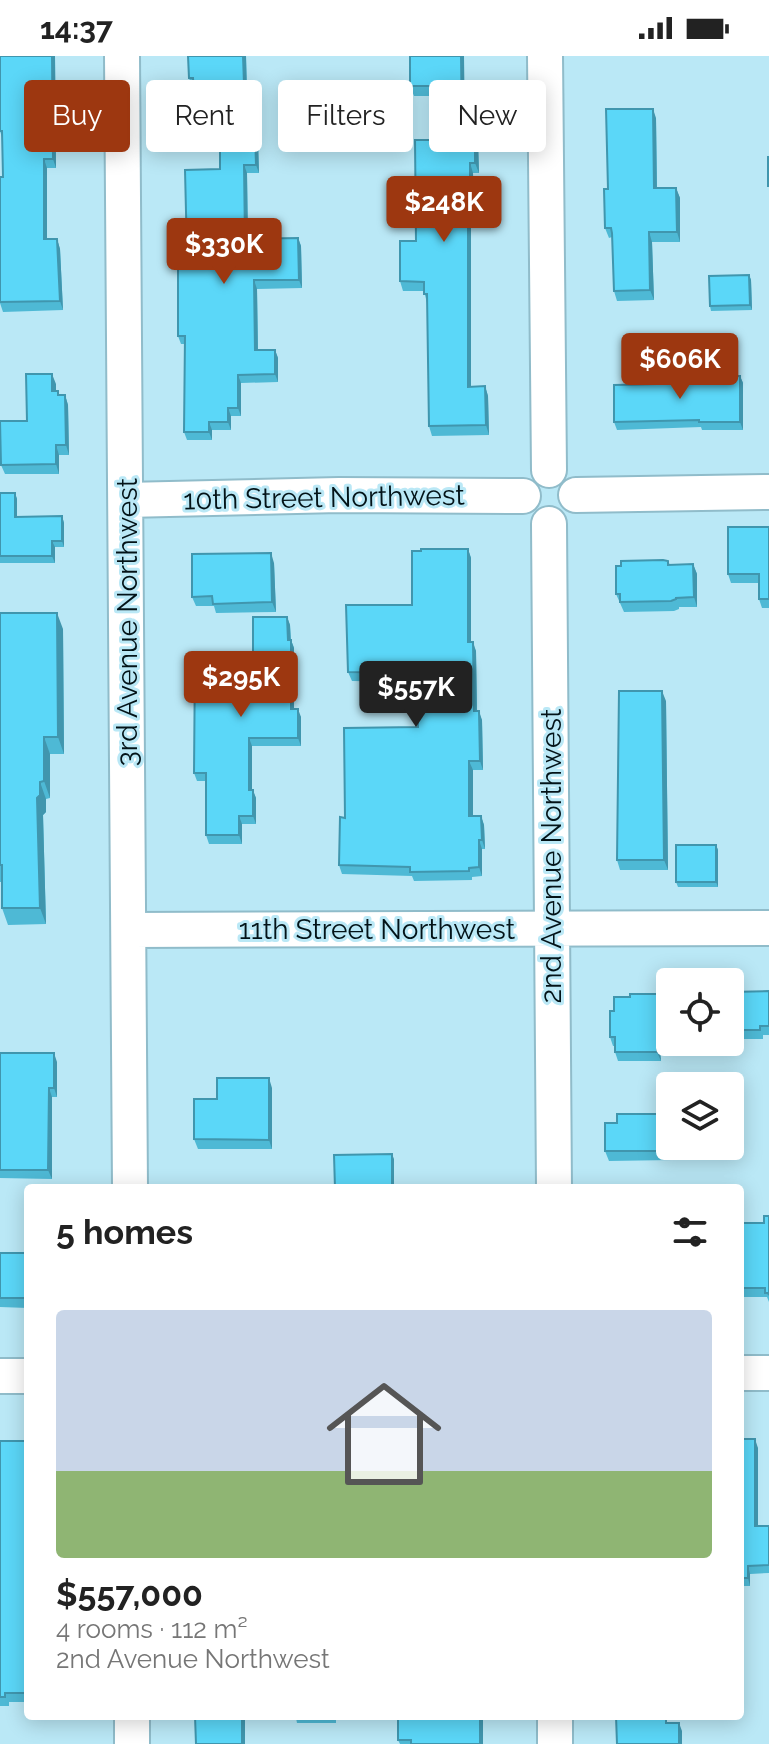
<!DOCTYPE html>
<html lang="en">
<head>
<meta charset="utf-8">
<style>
	body { margin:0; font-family:Raleway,sans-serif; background:#f2f2f2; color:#222; height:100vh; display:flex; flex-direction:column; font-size:30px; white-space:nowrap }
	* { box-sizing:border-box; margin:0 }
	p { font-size:26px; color:#767676 }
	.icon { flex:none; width:44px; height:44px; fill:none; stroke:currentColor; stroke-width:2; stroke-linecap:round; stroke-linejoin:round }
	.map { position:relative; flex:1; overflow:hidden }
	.sheet { position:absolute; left:24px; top:1128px; width:720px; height:536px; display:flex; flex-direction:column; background:#fff; border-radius:8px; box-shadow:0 4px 20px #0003 }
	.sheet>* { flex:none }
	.top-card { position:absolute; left:24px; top:24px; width:722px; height:72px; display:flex; gap:16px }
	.controls { position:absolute; left:656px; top:912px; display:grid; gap:16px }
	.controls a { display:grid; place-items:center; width:88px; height:88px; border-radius:8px; background:#fff; box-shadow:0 4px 20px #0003; font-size:40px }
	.price { position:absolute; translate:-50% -68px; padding:0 18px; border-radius:8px; background:#9d3710; color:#fff; font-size:26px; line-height:52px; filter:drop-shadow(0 2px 4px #0008) }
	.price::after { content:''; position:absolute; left:50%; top:48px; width:24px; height:18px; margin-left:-12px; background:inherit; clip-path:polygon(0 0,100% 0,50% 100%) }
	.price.current { background:#222; color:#fff }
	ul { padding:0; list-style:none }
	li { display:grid; align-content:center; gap:16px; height:424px; padding:0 32px }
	li span { display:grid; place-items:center; height:248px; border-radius:8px; color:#555 }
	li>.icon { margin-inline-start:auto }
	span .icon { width:144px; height:144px; fill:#fffc; stroke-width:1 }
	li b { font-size:34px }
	h2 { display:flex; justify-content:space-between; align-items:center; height:96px; padding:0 32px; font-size:34px }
	.pill { padding:0 28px; border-radius:8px; background:#fff; box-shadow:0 4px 20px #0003; font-size:28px; line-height:72px }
	.pill.current { background:#9d3710; color:#fff }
	.status { display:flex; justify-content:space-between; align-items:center; height:56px; padding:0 40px; background:#fff; direction:ltr }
	.status svg { height:22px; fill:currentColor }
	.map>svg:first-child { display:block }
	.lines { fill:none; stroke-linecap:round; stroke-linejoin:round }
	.minor-casing { stroke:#90bcca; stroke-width:38 }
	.minor { stroke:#fff; stroke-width:34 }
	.wall { fill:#4eb9d5 }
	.shaded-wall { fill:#4096ae }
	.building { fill:#5bd7f8; stroke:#4096ae; stroke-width:2 }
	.labels { text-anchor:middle; stroke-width:6; stroke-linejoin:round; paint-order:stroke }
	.street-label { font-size:28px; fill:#031318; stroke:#bae8f6 }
</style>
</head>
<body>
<div class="status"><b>14:37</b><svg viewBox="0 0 49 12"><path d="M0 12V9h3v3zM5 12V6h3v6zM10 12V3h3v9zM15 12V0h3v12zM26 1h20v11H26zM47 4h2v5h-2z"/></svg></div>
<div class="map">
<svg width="769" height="1688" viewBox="0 0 769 1688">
	<rect width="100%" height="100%" fill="#bae8f6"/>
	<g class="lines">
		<defs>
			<path id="minor" d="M122,0L130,1132
				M545,0L549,414
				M576,439L769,436
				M126,444L339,439L523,440
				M549,468L554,1132
				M130,874L769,872
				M740,1317H769
				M0,1320H28
				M132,1660V1688
				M555,1660V1688"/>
		</defs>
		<use href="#minor" class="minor-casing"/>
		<use href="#minor" class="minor"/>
	</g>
	<path class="wall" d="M55,0L56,112H47V183H57L60,193L63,254L3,256L0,247V121H3L2,81L0,75Z
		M188,0H246L247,38H240L241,48L197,49L194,39L193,31H192L189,22Z
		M410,0L466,66L469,75H475L478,85L479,117H473L474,159H471V331L485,330L488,340L489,379L432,380L429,370L427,247L424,235H403L400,225L416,185L434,84V40H414L410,30Z
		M365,38L367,43V82H340L338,77Z
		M656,62L657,132H676L680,142V186H652L654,244L617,245L614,235L612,181L609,182L605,172L608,133Z
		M255,77L258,85L259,117H247L248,183L298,182L301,190L302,232L257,233L258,294H275L278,302V326L241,327V360H231V374H212V384H187L184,376L185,288H181L178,280L184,207L187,197L220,113Z
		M749,219L751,224L752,254L711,255L710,250Z
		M740,320L743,327V374H702L701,371L617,374L614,366L699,327Z
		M56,328V335L59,339H65L68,349L69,399H59V418H5L1,409L27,365Z
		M0,437H15L17,443V461L62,460L64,467V491H55V507H0Z
		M769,471V552H762L759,543V527H731L728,518Z
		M468,493L471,502V586L476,595L477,655L482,664L483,714H473V760H481L484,769L485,793H482V820L472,821V824L414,825L412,820L342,818L339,809L345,762L418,671L417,626L352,625L348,616Z
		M668,505L670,509L693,508L697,518V551H679V553L674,555L624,556L616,538Z
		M274,507L276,556L216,557L214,550H196L192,541Z
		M0,557L63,573L64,698H50V742L46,743V756L43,759L46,868L8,869L2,852V826H0Z
		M287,561L290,569L291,584L294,592V653L301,661V690H252V734L256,742V768H242V788H209L206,779V725H197L194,717L253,600Z
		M666,645L668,814H620L617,804Z
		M716,789L718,794V831H678L676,826Z
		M769,935V979H763V983H730V936Z
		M661,938L663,945H670V986H683V988L676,989V994H660L661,1005H618L615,996V990H613L610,981L614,955L630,941Z
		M0,997L57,1006V1041H52V1123L0,1122Z
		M272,1032V1093H198L194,1083L217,1043Z
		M665,1067L670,1090H672V1104L609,1105L605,1095Z
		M769,1160V1246L767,1241H740V1167H764Z
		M0,1197H28V1252L0,1251Z
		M740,1383L758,1392V1470H769V1517L750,1518V1530H740Z
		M0,1385H28V1646H9V1650H0Z
		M336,1660V1667H297L296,1662Z
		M483,1660V1688H400L398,1684Z"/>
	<path class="shaded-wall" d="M52,0H55L56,112L53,103Z
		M243,0H246L247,38L244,28Z
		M461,0H464L465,75L462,66Z
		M237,28L240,38L241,48L237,39Z
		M365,38L367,43V82L365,77Z
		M653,53L656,62L657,142L654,132Z
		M475,75L478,85L479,117L475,107Z
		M255,77L258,85L259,117L256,109Z
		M44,103L47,112V193L44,183Z
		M470,107L473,117L474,159L470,150Z
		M244,109L247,117L248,191L245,183Z
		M676,132L680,142V186L677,176Z
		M468,150L471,159V340L468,331Z
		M649,176L652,186L654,244L650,234Z
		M298,182L301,190L302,232L299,224Z
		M57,183L60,193L63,254L60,245Z
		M749,219L751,224L752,254L750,249Z
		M254,224L257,233L258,302L255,294Z
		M275,294L278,302V326L275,318Z
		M52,318L56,328V345L52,335Z
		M238,319L241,327V360L238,352Z
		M740,320L743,327V374L740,366Z
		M485,330L488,340L489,379L486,369Z
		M65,339L68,349L69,399L66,389Z
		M228,352L231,360V374L228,366Z
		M209,366L212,374V384L209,376Z
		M56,389L59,399V418L56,408Z
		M15,437L17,443V467L15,461Z
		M62,460L64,467V491L62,485Z
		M52,485L55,491V507L52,500Z
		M468,493L471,502V595L468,586Z
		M271,497L274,507L276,556L272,546Z
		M693,508L697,518V551L694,541Z
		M57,557L63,573L64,698L58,681Z
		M287,561L290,569L291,592L288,584Z
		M291,584L294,592V661L291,653Z
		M473,586L476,595L477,664L474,655Z
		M662,635L666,645L668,814L664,804Z
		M298,653L301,661V690L298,682Z
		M479,655L482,664L483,714L480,705Z
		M44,681L50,698V742L44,725Z
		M249,682L252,690V742L249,734Z
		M469,705L473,714V769L469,760Z
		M40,726L46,743V756L43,759L46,868L40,852L37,742Z
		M253,734L256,742V768L253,760Z
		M239,760L242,768V788L239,779Z
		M481,760L484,769L485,793L482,784Z
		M479,784L482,793V820L479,811Z
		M716,789L718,794V831L716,826Z
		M657,985L660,994L661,1005L657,996Z
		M54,997L57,1006V1041L54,1032Z
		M269,1022L272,1032V1093L269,1084Z
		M49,1032L52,1041V1123L48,1114Z
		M668,1067L670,1073V1090H672V1104L668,1095Z
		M392,1098L394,1103V1132H392Z
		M755,1383L758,1392V1478L755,1470Z
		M748,1510L750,1518V1530L748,1522Z
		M242,1660H245V1688H242Z
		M480,1660H483V1688H480Z
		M679,1667L682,1675V1688H679Z"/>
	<path class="building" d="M0,0H52L53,103H44V183H57L60,245L0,246V121H3L2,75H0Z
		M188,0H243L244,28H237V39H194L193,22H189Z
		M410,0H461L462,66H466V75H475V107H470V150H468V331L485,330L486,369L429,370L427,238H424V226L400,225V185H416L415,84H434V30H410Z
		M337,38H365V77H338Z
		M606,53H653L654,132H676L677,176H649L650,234L614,235L612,177L611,172H605L604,133H608Z
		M255,77L256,109H244L245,183L298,182L299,224H254L255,294H275V318L238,319V352H228V366H209V376H184L185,280H178V207H184V197H187L185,114L220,113V78Z
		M768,101H769V130H768Z
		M749,219L750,249L710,250L709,220Z
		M26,318H52V335H58V339H65L66,389H56V408L1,409L0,365H27Z
		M699,320H740V366H699V364L614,366V329L699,327Z
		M0,437H15V461L62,460V485H52V500H0Z
		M728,471H769V543H759V518H728Z
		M421,493H468V586H473L474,655H479L480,705H469V760H481L482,784H479V811L469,812V815L410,816V811L339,809L340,761L345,762L344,672L418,671L417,617L348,616L346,549H412V495H421Z
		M271,497L272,546L213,548L212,540L192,541V498Z
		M663,504L668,505V509L693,508L694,541L676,542V543L671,545L620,546V538H616V510H621V505Z
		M0,557H57L58,681H44V725L40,726V739L37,742L40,852H2V809H0Z
		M253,561H287L288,584H291V653H298V682H249V734H253V760H239V779H206V717H194L195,600H253Z
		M619,635H662L664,804H617Z
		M676,789H716V826H676Z
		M769,935V970H760V974H730V936Z
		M630,938H661V945H670V985H657V996H615V981H610V955H614V941H630Z
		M0,997H54V1032H49L48,1114H0Z
		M217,1022H269V1084L194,1083V1043H217Z
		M617,1058H662V1067H668V1095H605V1067H617Z
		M392,1098V1132H335L334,1099Z
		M764,1160H769V1239L768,1237H765V1232H740V1167H764Z
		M0,1197H28V1242H0Z
		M740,1383H755V1470H769V1509L748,1510V1522H740Z
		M0,1385H28V1637H5V1641H0Z
		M195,1660H242V1688H196Z
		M296,1660H334V1662H296Z
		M398,1660H480V1688H411V1684H398Z
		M616,1660H666V1667H679V1688H617Z"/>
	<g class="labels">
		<g class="street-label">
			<text transform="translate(324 441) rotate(-1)" y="10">10th Street Northwest</text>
			<text transform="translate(127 566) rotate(-90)" y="10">3rd Avenue Northwest</text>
			<text transform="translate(551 800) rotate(-90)" y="10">2nd Avenue Northwest</text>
			<text x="377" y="883">11th Street Northwest</text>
		</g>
	</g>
</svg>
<div class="controls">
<a><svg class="icon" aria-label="locate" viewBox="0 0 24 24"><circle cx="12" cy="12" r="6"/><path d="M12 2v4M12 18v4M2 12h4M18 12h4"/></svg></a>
<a><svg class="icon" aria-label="layers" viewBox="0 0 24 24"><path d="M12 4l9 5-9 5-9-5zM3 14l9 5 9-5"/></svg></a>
</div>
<b class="price" style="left:444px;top:188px">$248K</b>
<b class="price" style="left:224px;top:230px">$330K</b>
<b class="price" style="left:680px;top:345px">$606K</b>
<b class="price" style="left:241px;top:663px">$295K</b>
<b class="price current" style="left:416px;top:673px">$557K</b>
<div class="top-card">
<a class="pill current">Buy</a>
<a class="pill">Rent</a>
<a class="pill">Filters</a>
<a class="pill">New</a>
</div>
<section class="sheet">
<h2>5 homes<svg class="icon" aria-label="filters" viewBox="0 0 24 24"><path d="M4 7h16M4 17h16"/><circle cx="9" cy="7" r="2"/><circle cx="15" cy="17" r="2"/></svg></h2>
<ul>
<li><span style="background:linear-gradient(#c9d6e8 65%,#8fb573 0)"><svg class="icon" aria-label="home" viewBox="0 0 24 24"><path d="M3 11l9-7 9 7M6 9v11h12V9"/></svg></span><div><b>$557,000</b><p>4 rooms · 112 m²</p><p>2nd Avenue Northwest</p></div></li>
</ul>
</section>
</div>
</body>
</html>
